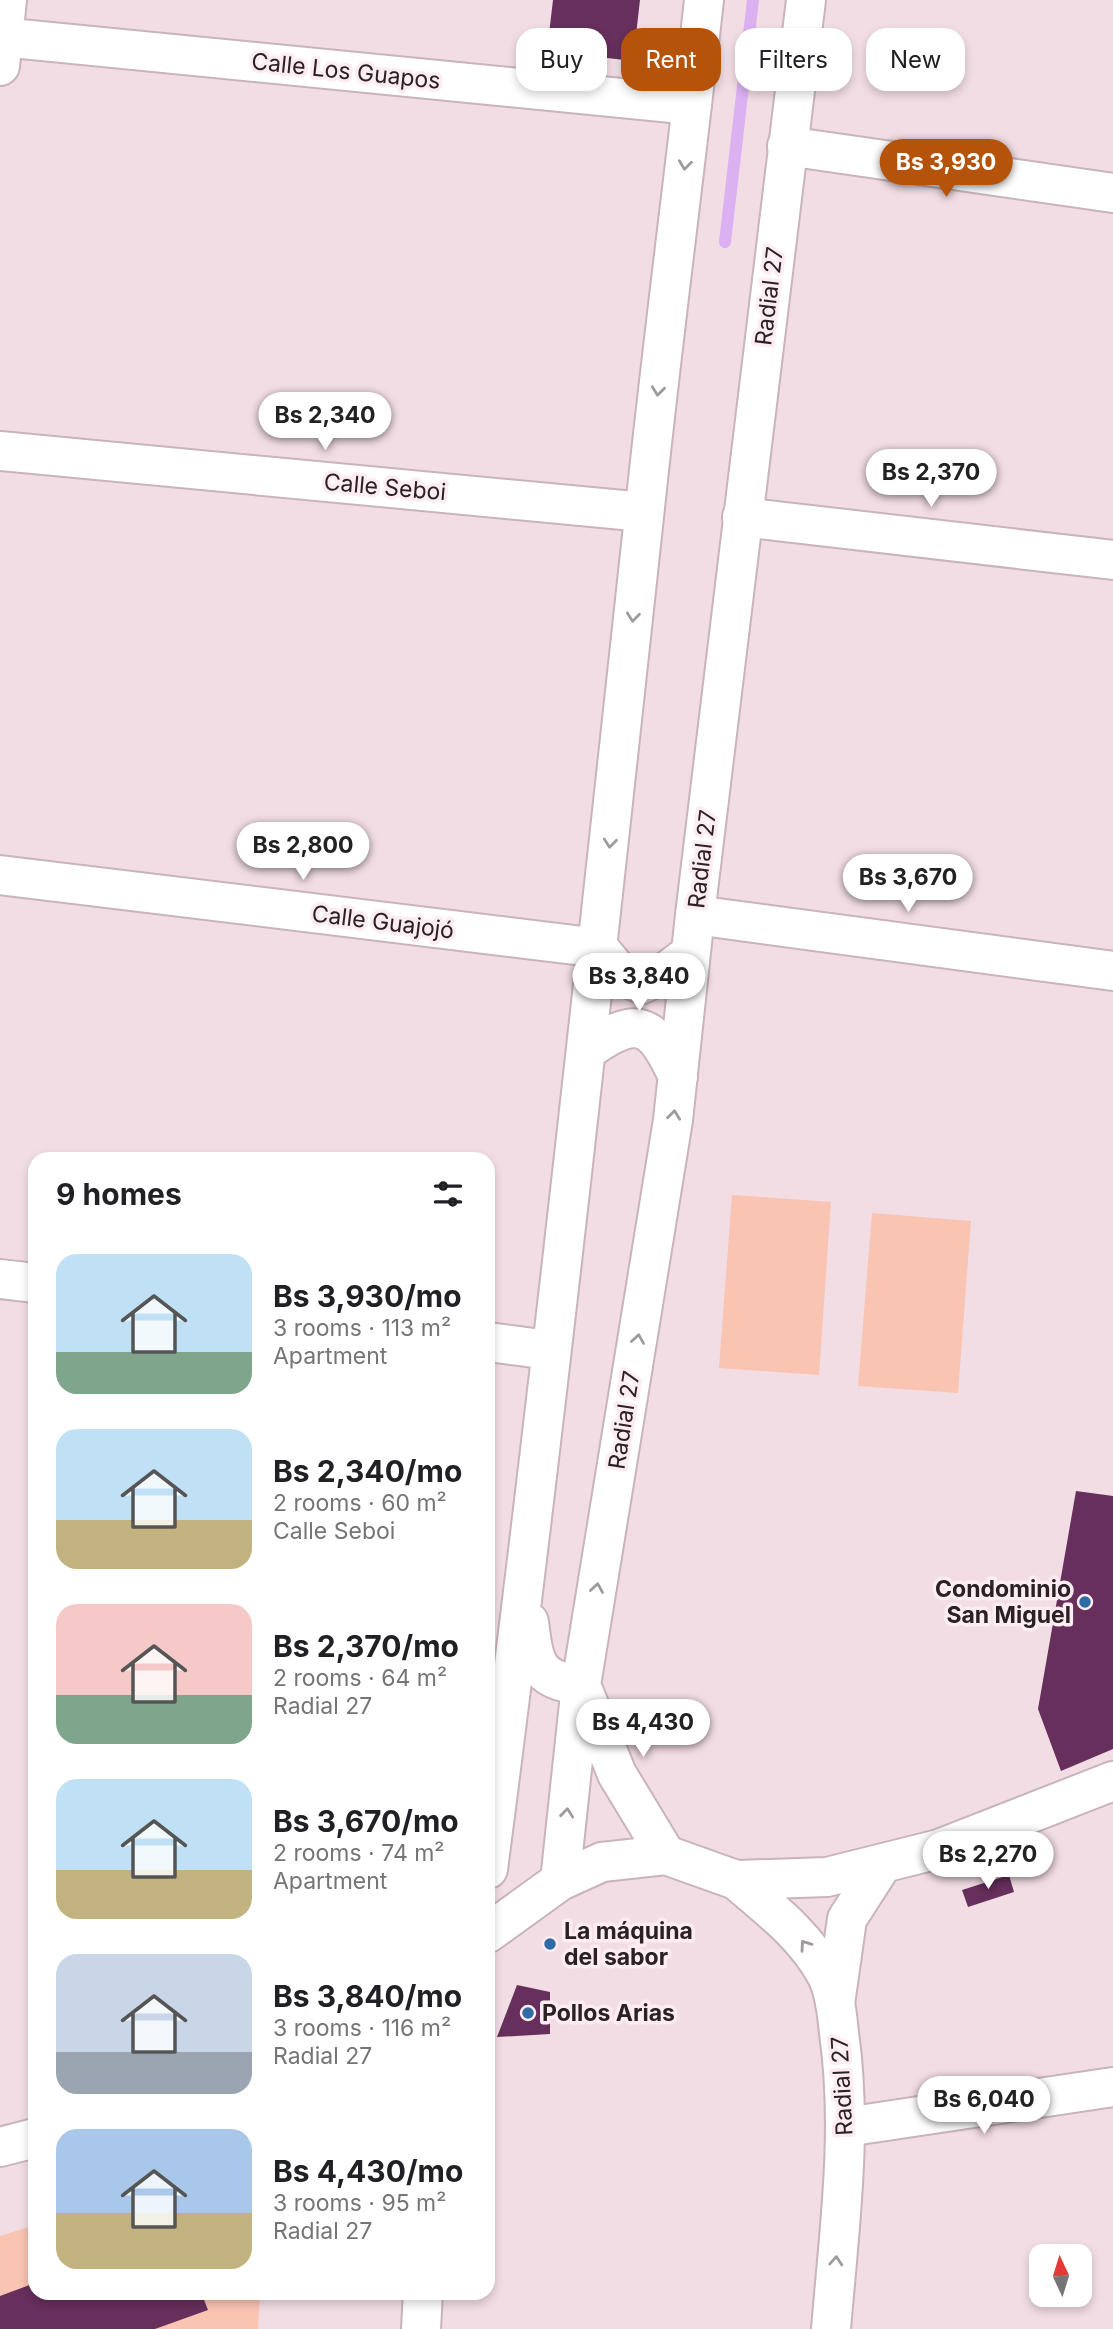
<!DOCTYPE html>
<html lang="en">
<head>
<meta charset="utf-8">
<style>
	body { margin:0; font-family:Inter,sans-serif; background:#f2f2f2; color:#202124; height:100vh; display:flex; flex-direction:column; font-size:26px; white-space:nowrap }
	* { box-sizing:border-box; margin:0 }
	p { font-size:23px; color:#757577 }
	.icon { flex:none; width:38px; height:38px; fill:none; stroke:currentColor; stroke-width:2; stroke-linecap:round; stroke-linejoin:round }
	.map { position:relative; flex:1; overflow:hidden }
	.sheet { position:absolute; left:28px; top:1152px; width:467px; height:1148px; display:flex; flex-direction:column; background:#fff; border-radius:21px; box-shadow:0 4px 10px #0003 }
	.sheet>* { flex:none }
	.banner { position:absolute; left:516px; top:28px; width:492px; height:63px; display:flex; gap:14px }
	.needle { width:46px; rotate:356deg }
	.controls { position:absolute; left:1029px; top:2244px; display:grid; gap:14px }
	.controls a { display:grid; place-items:center; width:63px; height:63px; border-radius:14px; background:#fff; box-shadow:0 4px 10px #0003; font-size:35px }
	.price { position:absolute; translate:-50% -60px; padding:0 16px; border-radius:24px; background:#fff; color:#222; font-size:23px; line-height:46px; filter:drop-shadow(0 2px 4px #0008) }
	.price::after { content:''; position:absolute; left:50%; top:42px; width:21px; height:16px; margin-left:-10px; background:inherit; clip-path:polygon(0 0,100% 0,50% 100%) }
	.price.current { background:#b45309; color:#fff }
	ul { padding:0; list-style:none }
	li { display:flex; align-items:center; gap:21px; height:175px; padding:0 28px }
	li span { display:grid; place-items:center; flex:none; width:196px; height:140px; border-radius:21px; color:#555 }
	li>.icon { margin-inline-start:auto }
	span .icon { width:84px; height:84px; fill:#fffc; stroke-width:1 }
	li b { font-size:30px }
	h2 { display:flex; justify-content:space-between; align-items:center; height:84px; padding:0 28px; font-size:30px }
	.tag { padding:0 24px; border-radius:21px; background:#fff; box-shadow:0 4px 10px #0003; font-size:24px; line-height:63px }
	.tag.current { background:#b45309; color:#fff }
	.map>svg:first-child { display:block }
	.green { fill:#f9c4b2 }
	.lines { fill:none; stroke-linecap:round; stroke-linejoin:round }
	.stream { stroke:#dbb1f2; stroke-width:12 }
	.building { fill:#662f5c }
	.minor-casing { stroke:#c8b4ba; stroke-width:42 }
	.tertiary-casing { stroke:#c8b4ba; stroke-width:42 }
	.minor { stroke:#fff; stroke-width:38 }
	.tertiary { stroke:#fff; stroke-width:38 }
	.oneway { stroke:#9f9b9c }
	.poi-dot { fill:#2f6ca3; stroke:#fdecf1; stroke-width:2.5 }
	.labels { text-anchor:middle; stroke-width:7; stroke-linejoin:round; paint-order:stroke }
	.street-label { font-size:23px; fill:#292124; stroke:#fdecf1 }
	.poi-label { font-size:23px; font-weight:bold; fill:#292124; stroke:#fdecf1; text-anchor:start }
</style>
</head>
<body>
<div class="map">
<svg width="1113" height="2329" viewBox="0 0 1113 2329">
	<rect width="100%" height="100%" fill="#f2dde4"/>
	<path class="green" d="M732,1195L831,1202L819,1375L719,1368Z
		M872,1213L971,1221L958,1393L858,1386Z
		M35,2225V2292L260,2293L258,2329H0V2236Z"/>
	<g class="lines">
		<path class="stream" d="M725,242L753,0"/>
	</g>
	<path class="building" d="M553,0H640L633,61L547,51Z
		M1076,1491L1113,1496V1749L1061,1771L1038,1709Z
		M1009,1875L1014,1892L968,1907L962,1890Z
		M517,1985L550,1992V2034L497,2037Z
		M35,2283V2292H201L208,2310L155,2329H0V2296Z"/>
	<g class="lines">
		<defs>
			<path id="minor" d="M0,37L692,105
				M0,66L7,0
				M787,146L1113,193
				M0,451L644,512
				M742,517L1113,560
				M0,875L599,948
				M695,915L1113,971
				M0,1279L35,1283
				M488,1342L550,1350
				M846,2127L1113,2087"/>
			<path id="tertiary" d="M599,948L622,976L642,984L663,974L691,953
				M586,1051C638,1014 653,1022 678,1077
				M529,1622C534,1663 536,1680 581,1685L617,1774L666,1855
				M488,1869C547,1419 595,968 644,517C662,344 685,172 704,0
				M736,1880C770,1909 806,1936 827,1976C835,1993 837,2014 839,2033C853,2131 839,2231 831,2329
				M560,1881L581,1685L673,1120L695,915L806,0
				M488,1933L560,1881L602,1862L666,1855L736,1880L827,1877L939,1849L1113,1781
				M835,2004L847,1919L883,1863
				M0,2147L35,2138
				M421,2329L423,2292"/>
		</defs>
		<use href="#minor" class="minor-casing"/>
		<use href="#tertiary" class="tertiary-casing"/>
		<use href="#minor" class="minor"/>
		<use href="#tertiary" class="tertiary"/>
	</g>
	<defs><path id="oneway-chevron" d="M-2-3.5L2.5 0L-2 3.5" fill="none" stroke-width="1.6" stroke-linecap="round" stroke-linejoin="round" transform="scale(1.75)"/></defs>
	<g class="oneway">
		<use href="#oneway-chevron" transform="translate(685 165) rotate(97)"/>
		<use href="#oneway-chevron" transform="translate(658 391) rotate(97)"/>
		<use href="#oneway-chevron" transform="translate(633 617) rotate(96)"/>
		<use href="#oneway-chevron" transform="translate(610 843) rotate(96)"/>
		<use href="#oneway-chevron" transform="translate(674 1115) rotate(-83)"/>
		<use href="#oneway-chevron" transform="translate(638 1339) rotate(-81)"/>
		<use href="#oneway-chevron" transform="translate(597 1588) rotate(-81)"/>
		<use href="#oneway-chevron" transform="translate(567 1813) rotate(-84)"/>
		<use href="#oneway-chevron" transform="translate(805 1945) rotate(-125)"/>
		<use href="#oneway-chevron" transform="translate(836 2261) rotate(-86)"/>
	</g>
	<g class="poi-dot">
		<circle cx="1085" cy="1602" r="7"/>
		<circle cx="550" cy="1944" r="7"/>
		<circle cx="528" cy="2013" r="7"/>
	</g>
	<g class="labels">
		<g class="street-label">
			<text transform="translate(346 71) rotate(6)" y="8">Calle Los Guapos</text>
			<text transform="translate(769 296) rotate(-83)" y="8">Radial 27</text>
			<text transform="translate(385 487) rotate(5)" y="8">Calle Seboi</text>
			<text transform="translate(702 859) rotate(-83)" y="8">Radial 27</text>
			<text transform="translate(383 922) rotate(7)" y="8">Calle Guajojó</text>
			<text transform="translate(624 1420) rotate(-81)" y="8">Radial 27</text>
			<text transform="translate(842 2086) rotate(-93)" y="8">Radial 27</text>
		</g>
		<g class="poi-label">
			<text x="1071" y="1597" text-anchor="end">Condominio<tspan x="1071" dy="26">San Miguel</tspan></text>
			<text x="564" y="1939">La máquina<tspan x="564" dy="26">del sabor</tspan></text>
			<text x="542" y="2021">Pollos Arias</text>
		</g>
	</g>
</svg>
<div class="controls">
<a><svg class="needle" viewBox="-14 -14 28 28"><path d="M0-13l5 13h-10z" fill="#e53935"/><path d="M0 13l5-13h-10z" fill="#757577"/></svg></a>
</div>
<b class="price current" style="left:946px;top:199px">Bs 3,930</b>
<b class="price" style="left:325px;top:452px">Bs 2,340</b>
<b class="price" style="left:931px;top:509px">Bs 2,370</b>
<b class="price" style="left:303px;top:882px">Bs 2,800</b>
<b class="price" style="left:908px;top:914px">Bs 3,670</b>
<b class="price" style="left:639px;top:1013px">Bs 3,840</b>
<b class="price" style="left:643px;top:1759px">Bs 4,430</b>
<b class="price" style="left:988px;top:1891px">Bs 2,270</b>
<b class="price" style="left:984px;top:2136px">Bs 6,040</b>
<div class="banner">
<a class="tag">Buy</a>
<a class="tag current">Rent</a>
<a class="tag">Filters</a>
<a class="tag">New</a>
</div>
<section class="sheet">
<h2>9 homes<svg class="icon" aria-label="filters" viewBox="0 0 24 24"><path d="M4 7h16M4 17h16"/><circle cx="9" cy="7" r="2"/><circle cx="15" cy="17" r="2"/></svg></h2>
<ul>
<li><span style="background:linear-gradient(#bfe0f5 70%,#7fa58c 0)"><svg class="icon" aria-label="home" viewBox="0 0 24 24"><path d="M3 11l9-7 9 7M6 9v11h12V9"/></svg></span><div><b>Bs 3,930/mo</b><p>3 rooms · 113 m²</p><p>Apartment</p></div></li>
<li><span style="background:linear-gradient(#bfe0f5 65%,#c2b280 0)"><svg class="icon" aria-label="home" viewBox="0 0 24 24"><path d="M3 11l9-7 9 7M6 9v11h12V9"/></svg></span><div><b>Bs 2,340/mo</b><p>2 rooms · 60 m²</p><p>Calle Seboi</p></div></li>
<li><span style="background:linear-gradient(#f6c9c9 65%,#7fa58c 0)"><svg class="icon" aria-label="home" viewBox="0 0 24 24"><path d="M3 11l9-7 9 7M6 9v11h12V9"/></svg></span><div><b>Bs 2,370/mo</b><p>2 rooms · 64 m²</p><p>Radial 27</p></div></li>
<li><span style="background:linear-gradient(#bfe0f5 65%,#c2b280 0)"><svg class="icon" aria-label="home" viewBox="0 0 24 24"><path d="M3 11l9-7 9 7M6 9v11h12V9"/></svg></span><div><b>Bs 3,670/mo</b><p>2 rooms · 74 m²</p><p>Apartment</p></div></li>
<li><span style="background:linear-gradient(#c9d6e8 70%,#9aa5b1 0)"><svg class="icon" aria-label="home" viewBox="0 0 24 24"><path d="M3 11l9-7 9 7M6 9v11h12V9"/></svg></span><div><b>Bs 3,840/mo</b><p>3 rooms · 116 m²</p><p>Radial 27</p></div></li>
<li><span style="background:linear-gradient(#a9c7e8 60%,#c2b280 0)"><svg class="icon" aria-label="home" viewBox="0 0 24 24"><path d="M3 11l9-7 9 7M6 9v11h12V9"/></svg></span><div><b>Bs 4,430/mo</b><p>3 rooms · 95 m²</p><p>Radial 27</p></div></li>
</ul>
</section>
</div>
</body>
</html>
